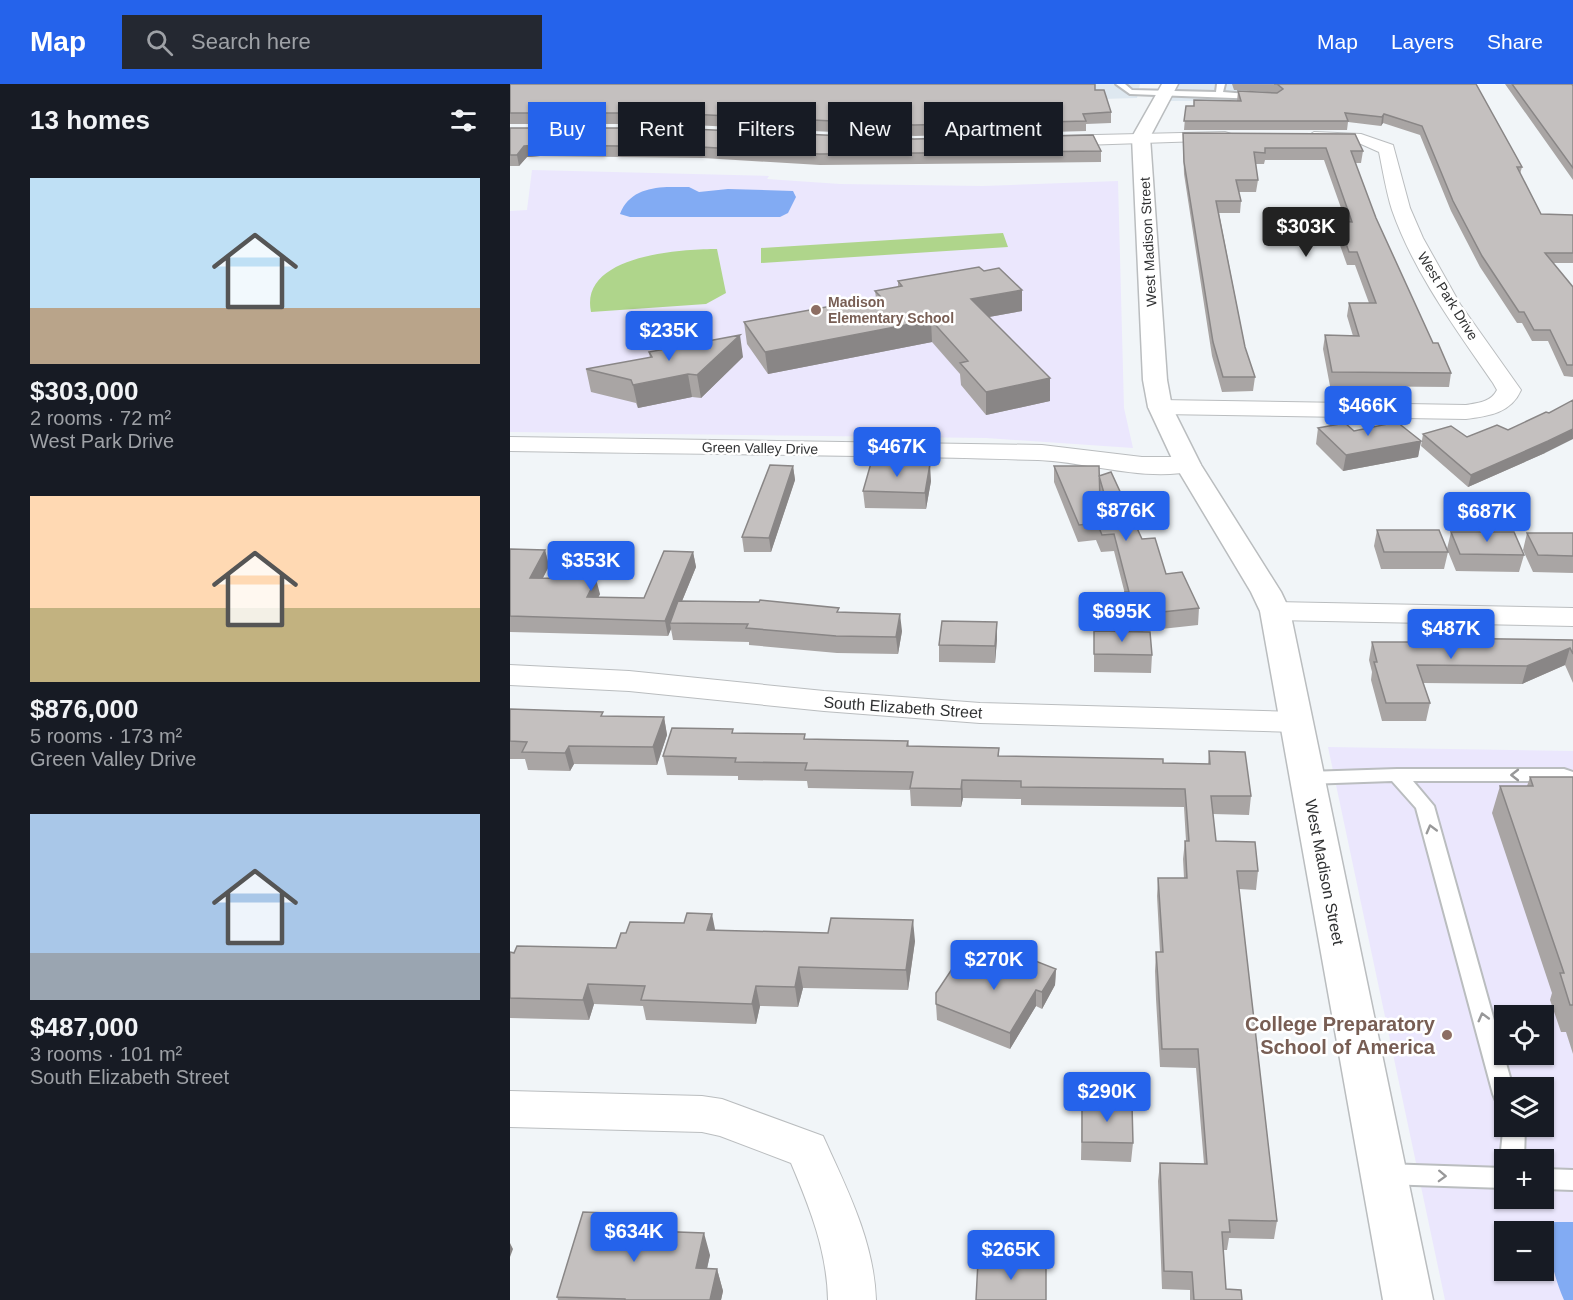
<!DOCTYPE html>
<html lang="en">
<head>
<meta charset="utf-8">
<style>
	body { margin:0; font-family:Helvetica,sans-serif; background:#242831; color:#f1f3f6; height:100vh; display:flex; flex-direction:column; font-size:22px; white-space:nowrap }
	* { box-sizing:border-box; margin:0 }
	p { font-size:20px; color:#9ea1a6 }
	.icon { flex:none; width:33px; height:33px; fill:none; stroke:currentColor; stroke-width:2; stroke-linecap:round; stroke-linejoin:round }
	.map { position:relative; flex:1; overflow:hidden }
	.drawer { display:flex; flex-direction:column; background:#171b24; width:510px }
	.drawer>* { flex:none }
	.guide { position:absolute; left:18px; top:18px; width:570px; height:54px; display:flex; gap:12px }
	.fabs { position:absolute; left:984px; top:921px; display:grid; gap:12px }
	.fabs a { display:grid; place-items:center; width:60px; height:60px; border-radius:0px; background:#171b24; box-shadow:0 2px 4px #0004; font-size:30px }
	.price { position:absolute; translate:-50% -51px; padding:0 14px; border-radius:6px; background:#2563eb; color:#fff; font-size:20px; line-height:39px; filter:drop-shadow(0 2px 3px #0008) }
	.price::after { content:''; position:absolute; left:50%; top:36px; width:18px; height:14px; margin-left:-9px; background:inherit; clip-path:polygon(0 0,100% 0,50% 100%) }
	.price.current { background:#222; color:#fff }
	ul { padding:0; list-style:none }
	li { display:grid; align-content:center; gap:12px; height:318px; padding:0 30px }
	li span { display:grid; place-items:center; height:186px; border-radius:0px; color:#555 }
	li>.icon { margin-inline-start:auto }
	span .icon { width:108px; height:108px; fill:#fffc; stroke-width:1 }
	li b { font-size:26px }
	h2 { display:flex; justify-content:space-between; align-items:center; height:72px; padding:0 30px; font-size:26px }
	.tag { padding:0 21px; border-radius:0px; background:#171b24; box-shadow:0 2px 4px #0004; font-size:21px; line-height:54px }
	.tag.current { background:#2563eb; color:#fff }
	header { display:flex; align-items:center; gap:36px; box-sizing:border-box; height:84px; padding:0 30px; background:#2563eb; color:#fff }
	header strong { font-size:28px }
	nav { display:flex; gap:33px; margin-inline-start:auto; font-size:21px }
	.search { width:420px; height:54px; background:#242831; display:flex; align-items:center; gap:15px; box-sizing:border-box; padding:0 21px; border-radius:0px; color:#9ea1a6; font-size:22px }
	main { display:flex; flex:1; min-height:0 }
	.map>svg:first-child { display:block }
	.built { fill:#dee8f0 }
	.education { fill:#ebe7fd; fill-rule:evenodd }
	.green { fill:#afd58b }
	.water { fill:#82abf3 }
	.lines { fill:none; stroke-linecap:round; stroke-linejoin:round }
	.service-casing { stroke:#babdbf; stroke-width:4 }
	.minor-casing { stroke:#babdbf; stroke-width:2 }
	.tertiary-casing { stroke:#babdbf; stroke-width:3 }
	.service { fill:#fff; fill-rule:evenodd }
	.minor { fill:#fff; fill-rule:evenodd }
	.tertiary { fill:#fff; fill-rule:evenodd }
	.wall { fill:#a9a5a4 }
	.shaded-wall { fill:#898686 }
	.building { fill:#c4c0bf; stroke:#898686; stroke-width:1.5 }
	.oneway { stroke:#989899 }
	.education-dot { fill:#8d6e63; stroke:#fff; stroke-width:2 }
	.labels { text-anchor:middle; stroke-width:5; stroke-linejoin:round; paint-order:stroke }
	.far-street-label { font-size:14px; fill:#313233; stroke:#fff }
	.far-education-label { font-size:14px; font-weight:bold; fill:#785e54; stroke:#fff; text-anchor:start }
	.street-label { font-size:16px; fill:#313233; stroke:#fff }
	.near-education-label { font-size:20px; font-weight:bold; fill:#785e54; stroke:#fff; text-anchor:end }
</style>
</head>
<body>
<header>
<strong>Map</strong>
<div class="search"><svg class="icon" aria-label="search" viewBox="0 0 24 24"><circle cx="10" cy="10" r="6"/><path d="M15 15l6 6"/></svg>Search here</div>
<nav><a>Map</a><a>Layers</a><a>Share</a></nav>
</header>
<main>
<section class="drawer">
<h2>13 homes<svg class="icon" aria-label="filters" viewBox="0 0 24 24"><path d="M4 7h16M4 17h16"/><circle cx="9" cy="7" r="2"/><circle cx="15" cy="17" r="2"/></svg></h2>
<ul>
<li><span style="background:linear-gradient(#bfe0f5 70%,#b9a48a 0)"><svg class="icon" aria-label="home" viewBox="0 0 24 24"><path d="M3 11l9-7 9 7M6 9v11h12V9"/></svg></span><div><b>$303,000</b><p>2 rooms · 72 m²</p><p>West Park Drive</p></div></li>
<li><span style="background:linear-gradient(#ffd9b3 60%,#c2b280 0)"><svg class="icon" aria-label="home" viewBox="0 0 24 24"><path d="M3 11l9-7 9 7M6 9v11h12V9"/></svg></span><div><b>$876,000</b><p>5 rooms · 173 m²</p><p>Green Valley Drive</p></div></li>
<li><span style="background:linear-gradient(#a9c7e8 75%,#9aa5b1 0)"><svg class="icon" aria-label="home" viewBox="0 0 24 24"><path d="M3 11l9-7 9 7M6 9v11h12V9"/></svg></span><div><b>$487,000</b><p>3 rooms · 101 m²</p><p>South Elizabeth Street</p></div></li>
</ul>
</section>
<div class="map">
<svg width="1063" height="1216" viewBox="0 0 1063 1216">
	<rect width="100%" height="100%" fill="#f1f5f8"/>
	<path class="built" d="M522,0H630L627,14L521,17Z
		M664,0H779L777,16L659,17Z"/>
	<path class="education" d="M22,86L259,92L257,95L330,100L473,102L608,97L614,324L623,364L476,354L0,348V127L17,126Z
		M818,663L1063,667V1216H935ZM994,932H1034V970H994ZM994,1004H1034V1042H994ZM994,1076H1034V1114H994ZM994,1148H1034V1186H994Z"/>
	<path class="green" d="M493,149L498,163L251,179V164Z
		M207,165L216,209L196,220L81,228C69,171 171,165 207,165Z"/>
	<path class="water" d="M157,103H179L189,108L218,105L283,107L286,113L278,129L270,133H120L110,130C118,109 137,104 157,103Z
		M1038,1138H1063V1216H1054C1044,1193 1036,1163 1038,1138Z"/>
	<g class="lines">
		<defs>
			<path id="service" d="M606,0H615L622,6L706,8L707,0H715L713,8L749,11L753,13L749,15L620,10Z
				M887,685H1054L1063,688V700L1053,697H903L924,722L1003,1004H994V1019L986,1017L983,1010L906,724L882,697L797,700L791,698L788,694L791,690L797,688Z
				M994,1038V1042H1015L1014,1076H994V1083L990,1076Z
				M874,1080L994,1084V1104L874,1100L866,1097L862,1090L866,1083Z
				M1034,1085L1063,1086V1106L1034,1105Z"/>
			<path id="minor" d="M715,48L721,50L723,53L721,56L543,62L535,57L543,52Z
				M804,48L851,50L883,61L900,124L913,154L950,220L1011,306C1001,329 979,332 956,335L650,330L642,328L638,323L642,318L650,316L956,321C968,319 981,318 987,306L983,299C946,245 904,189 882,126C876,107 873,87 869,68L851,60L798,56L796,53Z
				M0,353L532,361L632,373H678L687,376L691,381L687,386C637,399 579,378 528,376C352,371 176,370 0,367Z
				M765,518L1063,524V542L765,536L755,533L750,527L755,521Z
				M0,581L119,587L314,607L470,619L786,628L797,631L802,638L797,645L786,648L470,639L314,627L119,607L0,601Z
				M0,1007L192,1012L212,1015L313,1052C337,1105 364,1157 366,1216H318C317,1167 300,1124 281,1079L210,1052L192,1048L0,1043Z"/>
			<path id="tertiary" d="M652,0H668L640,53L657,296L662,323L691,381L771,508L780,527L923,1216H873L750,527L741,508L665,381L638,323L633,296L622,53Z"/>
		</defs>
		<use href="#service" class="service-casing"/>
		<use href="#minor" class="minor-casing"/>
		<use href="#tertiary" class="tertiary-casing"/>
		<use href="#service" class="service"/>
		<use href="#minor" class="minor"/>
		<use href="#tertiary" class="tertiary"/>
	</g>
	<path class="wall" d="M0,0L585,6L601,28V39L576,40V47L405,52L161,40H0Z
		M722,0H966L1012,83L1010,90L1031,130L1063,131V179H1043L1063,203V293L1054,292L1038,257H1022L1012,239H1007L970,183L941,127L910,51L873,39L871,42L838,38L837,46H674L676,22H684L727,17L728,7L757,8L724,6Z
		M995,0H1062L1063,2V96Z
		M0,44L591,67V78L310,81L193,74L30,72L17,73L9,82H0Z
		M673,49L853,67L851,79H845L866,134L923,259L941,289L939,303L820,302L813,265L815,251L843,252L837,232L839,219H859L845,181H837L826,150L828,137L836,138L814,76H755L754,80H746L748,96L746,108H729L731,117L730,129H709L735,263L745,293L743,307L712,308L702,272L674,90L673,60Z
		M388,197L512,227L479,233L540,317L476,331L451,301L450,290L422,258L258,290L237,260L234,238L366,214L365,207L388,203Z
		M139,268L233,273L191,314L182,313L128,324L126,319L81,308L76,285L140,274Z
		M808,344L844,347L911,357L908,373L833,387L806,360Z
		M913,350L957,353L1035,369L958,403L911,362Z
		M283,382L285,396L261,468H234L232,453Z
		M544,382L589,394L632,455L656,490L689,524L688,541L633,547L642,571L641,589L584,588V547H623L614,526L615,510L604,467L591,468L586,456L568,458L544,398Z
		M421,397L416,425L355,424L353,407Z
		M867,446L938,468L934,485H871L864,462Z
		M941,448L1014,471L1009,488L946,487L937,465Z
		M1017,449H1063V489L1023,488L1013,466Z
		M0,465L35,466L39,482L33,494L90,510L88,513L134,514L183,468L186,483L172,517L329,529L392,547L388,570L327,569L239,561V558L163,556L161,545L158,552L0,548Z
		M487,538V555L485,579L429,578V561Z
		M921,554L1063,556V599L1055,581L1012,600L913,599L920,619L916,637H872L861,596L862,588L859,576L862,558H920Z
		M0,625L94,632L154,633L157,651L147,681L64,680L60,687L18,686L15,675H0Z
		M223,649L295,655L398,657L399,662L489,664V672L653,679L698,680L699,667L741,712L739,731L703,730L706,757L748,787L746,806L729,805L767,1137L764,1155L719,1154L717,1166H713L716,1205L732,1216H680V1206L652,1205L648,1097L650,1079L694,1080L686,984L650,983L646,915L645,887L646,868H650L647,812L648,794H674L673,775L675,757H676L674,723L511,721V715L453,714L451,723L401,722L400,706L298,704L297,697L228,696V692L157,691L153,672Z
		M1020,693H1063V970L1056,948H1051L1040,916L1042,909L982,729L990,702H1017Z
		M205,846L405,857L398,906L293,904L288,923L250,922L246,940L136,936L133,922L84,920L79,936L0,934V868L106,864Z
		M546,885L545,901L532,925L526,922L500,965L427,936L426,920L490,892Z
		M572,1019L623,1059L621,1078L571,1076Z
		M120,1130L125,1147L200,1171L197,1185H207L213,1207L211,1216H48L47,1213Z"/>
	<path class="shaded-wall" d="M874,30L873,39L871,42L872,33Z
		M27,61L30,72L17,73L9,82L7,71L14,62Z
		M512,206V227L462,236L461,215Z
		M421,236L422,258L258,290L255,268Z
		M230,251L233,273L191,314L187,291Z
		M178,290L182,313L128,324L123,301Z
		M540,294V317L476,331V308Z
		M1063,345V355L1035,369L958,403L961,391Z
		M911,357L908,373L833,387L836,371Z
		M420,380L421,397L416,425L415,409Z
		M283,382L285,396L261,468L259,454Z
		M35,466L39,482L25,509L20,494Z
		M183,468L186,483L163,539H160L161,545L158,552L155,537Z
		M86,495L90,510L81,529L77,513Z
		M390,530L392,547L388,570L386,553Z
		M487,538V555L485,579V562Z
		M1060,564L1055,581L1012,600L1017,582Z
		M154,633L157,651L147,681L143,663Z
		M59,662L64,680L60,687L55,669Z
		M452,696L453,714L451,723V705Z
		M202,830L206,850L197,846Z
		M403,836L405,857L398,906L396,886Z
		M289,883L293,904L288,923L285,903Z
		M546,885L545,901L532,925V908Z
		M78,900L84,920L79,936L73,916Z
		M246,902L250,922L246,940L242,920Z
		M526,906V922L500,965V949Z
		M120,1130L127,1153L115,1146Z
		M194,1149L200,1171L192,1206L186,1184Z
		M0,1159L3,1165L0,1173Z
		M207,1185L213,1207L211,1216H200Z"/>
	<path class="building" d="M0,0H585V6H594L601,28L573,30L576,37L404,41L159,29H0Z
		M764,0H966L1012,83H1007L1031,130L1063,131V169H1035L1063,203V281H1057L1040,246H1024L1014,228H1009L972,172L943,117L912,42L874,30L872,33L835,29L838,37H674L676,22H684V16L731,17L728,7L767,9L773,5L767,0Z
		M1002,0H1062L1063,2V84Z
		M0,44H159L404,55L583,51L591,67L309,70L191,63L27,61L14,62L7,71H0Z
		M673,49L845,50L853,67H841L866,134L923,259H928L941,289L822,288L815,251L849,252L839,219H866L847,168H839L828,137L842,138L816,64H755V69L744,68L748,96H726L731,117H706L735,263L745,293H713L703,258L674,78Z
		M469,183L474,187L489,184L512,206L461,215L540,294L476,308L450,279L458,277L421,236L255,268L234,238L371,213L365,207L392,202L388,197Z
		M230,251L187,291L178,290L123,301L121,296L76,285L142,273L139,268Z
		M1063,316V345L1038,357L961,391L913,350L941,342L957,353L987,341L998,346L1036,328L1039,329Z
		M887,338L911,357L836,371L808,344L835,339L844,347Z
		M361,379L420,380L415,409L353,407Z
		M260,381L283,382L259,454L232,453Z
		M544,382H589L590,417L596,416L589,392L601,388L632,455L645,454L656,490L672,488L689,524L624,531L615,508H619L604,450L592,451L587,439L569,441Z
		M867,446H929L938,468H874Z
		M941,448H1004L1014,471L950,470Z
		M1017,449H1063V472L1028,471Z
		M0,465L35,466L20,494L86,495L77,513L134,514L154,467L183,468L155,537L0,532Z
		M250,516L329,524L327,528L390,530L386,553L326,552L236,544L238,540L160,539L168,517L249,518Z
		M432,537L487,538L485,562L429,561Z
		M584,547L640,548L642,571L584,570Z
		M921,554L1063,556V570L1060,564L1017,582L907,581L920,619H876L864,578H867L862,558H923Z
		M0,625L93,628L91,632L154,633L143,663L59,662L55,669L12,668L17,658L0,657Z
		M162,644L223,645L222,649L295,650L294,655L398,657L397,662L489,664L488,672L653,675V679L700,680L699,667L735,668L741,712H701L706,757L745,758L748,787H727L767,1137L719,1136L720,1148H712L716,1205L731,1206L732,1216H684L682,1188L654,1187L650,1079L697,1080L688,965H652L648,896L646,868H653L648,794H677L675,757H679L675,705L511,703V697L452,696L451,705L400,704L403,688L295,686L297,679L225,678L226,674L153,672Z
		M1020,693H1063V921H1060L1050,889H1054L990,702H1023Z
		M177,829L202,830L197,846L318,849L321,834L403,836L396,886L289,883L285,903L246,902L242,920L131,916L135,902L78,900L73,916L0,914V868L4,869L7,862L106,864L111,849H116L120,838L174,839Z
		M505,869L546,885L532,908L526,906L500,949L426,920V909L448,876L490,892Z
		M572,1019L622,1021L623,1059L572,1058Z
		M73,1128L120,1130L115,1146L194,1149L186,1184L207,1185L200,1216H115V1215L47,1213Z
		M468,1177L536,1178V1216H466Z"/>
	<defs><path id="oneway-chevron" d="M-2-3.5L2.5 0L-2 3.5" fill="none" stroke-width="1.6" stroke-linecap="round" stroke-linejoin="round" transform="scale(1.5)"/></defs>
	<g class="oneway">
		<use href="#oneway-chevron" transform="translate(1005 691) rotate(-180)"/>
		<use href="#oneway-chevron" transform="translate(921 745) rotate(-105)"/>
		<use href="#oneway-chevron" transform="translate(973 933) rotate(-105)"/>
		<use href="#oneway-chevron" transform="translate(932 1092) rotate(2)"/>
	</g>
	<g class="education-dot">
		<circle cx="306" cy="226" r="6"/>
		<circle cx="937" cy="951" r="6"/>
	</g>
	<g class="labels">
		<g class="far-street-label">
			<text transform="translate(638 158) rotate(-93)" y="5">West Madison Street</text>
			<text transform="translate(938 212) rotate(58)" y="5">West Park Drive</text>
			<text transform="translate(250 364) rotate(1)" y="5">Green Valley Drive</text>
		</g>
		<g class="far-education-label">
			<text x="318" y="223">Madison<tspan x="318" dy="16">Elementary School</tspan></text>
		</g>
		<g class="street-label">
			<text transform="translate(393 623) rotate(4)" y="6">South Elizabeth Street</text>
			<text transform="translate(815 788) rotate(79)" y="6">West Madison Street</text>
		</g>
		<g class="near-education-label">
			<text x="925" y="947">College Preparatory<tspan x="925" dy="23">School of America</tspan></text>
		</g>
	</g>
</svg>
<div class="fabs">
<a><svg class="icon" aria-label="locate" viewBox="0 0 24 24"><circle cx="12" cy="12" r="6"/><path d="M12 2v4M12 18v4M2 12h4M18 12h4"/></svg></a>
<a><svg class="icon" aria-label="layers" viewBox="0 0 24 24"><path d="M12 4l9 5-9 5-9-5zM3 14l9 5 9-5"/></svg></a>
<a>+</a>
<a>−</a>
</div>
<b class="price current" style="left:796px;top:174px">$303K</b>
<b class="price" style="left:159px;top:278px">$235K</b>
<b class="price" style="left:858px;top:353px">$466K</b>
<b class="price" style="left:387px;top:394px">$467K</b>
<b class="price" style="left:616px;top:458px">$876K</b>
<b class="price" style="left:977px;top:459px">$687K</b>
<b class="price" style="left:81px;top:508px">$353K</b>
<b class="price" style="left:612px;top:559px">$695K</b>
<b class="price" style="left:941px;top:576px">$487K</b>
<b class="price" style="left:484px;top:907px">$270K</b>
<b class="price" style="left:597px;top:1039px">$290K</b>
<b class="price" style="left:124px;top:1179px">$634K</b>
<b class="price" style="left:501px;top:1197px">$265K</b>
<div class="guide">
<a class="tag current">Buy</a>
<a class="tag">Rent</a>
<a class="tag">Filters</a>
<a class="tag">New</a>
<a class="tag">Apartment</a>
</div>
</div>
</main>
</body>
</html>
